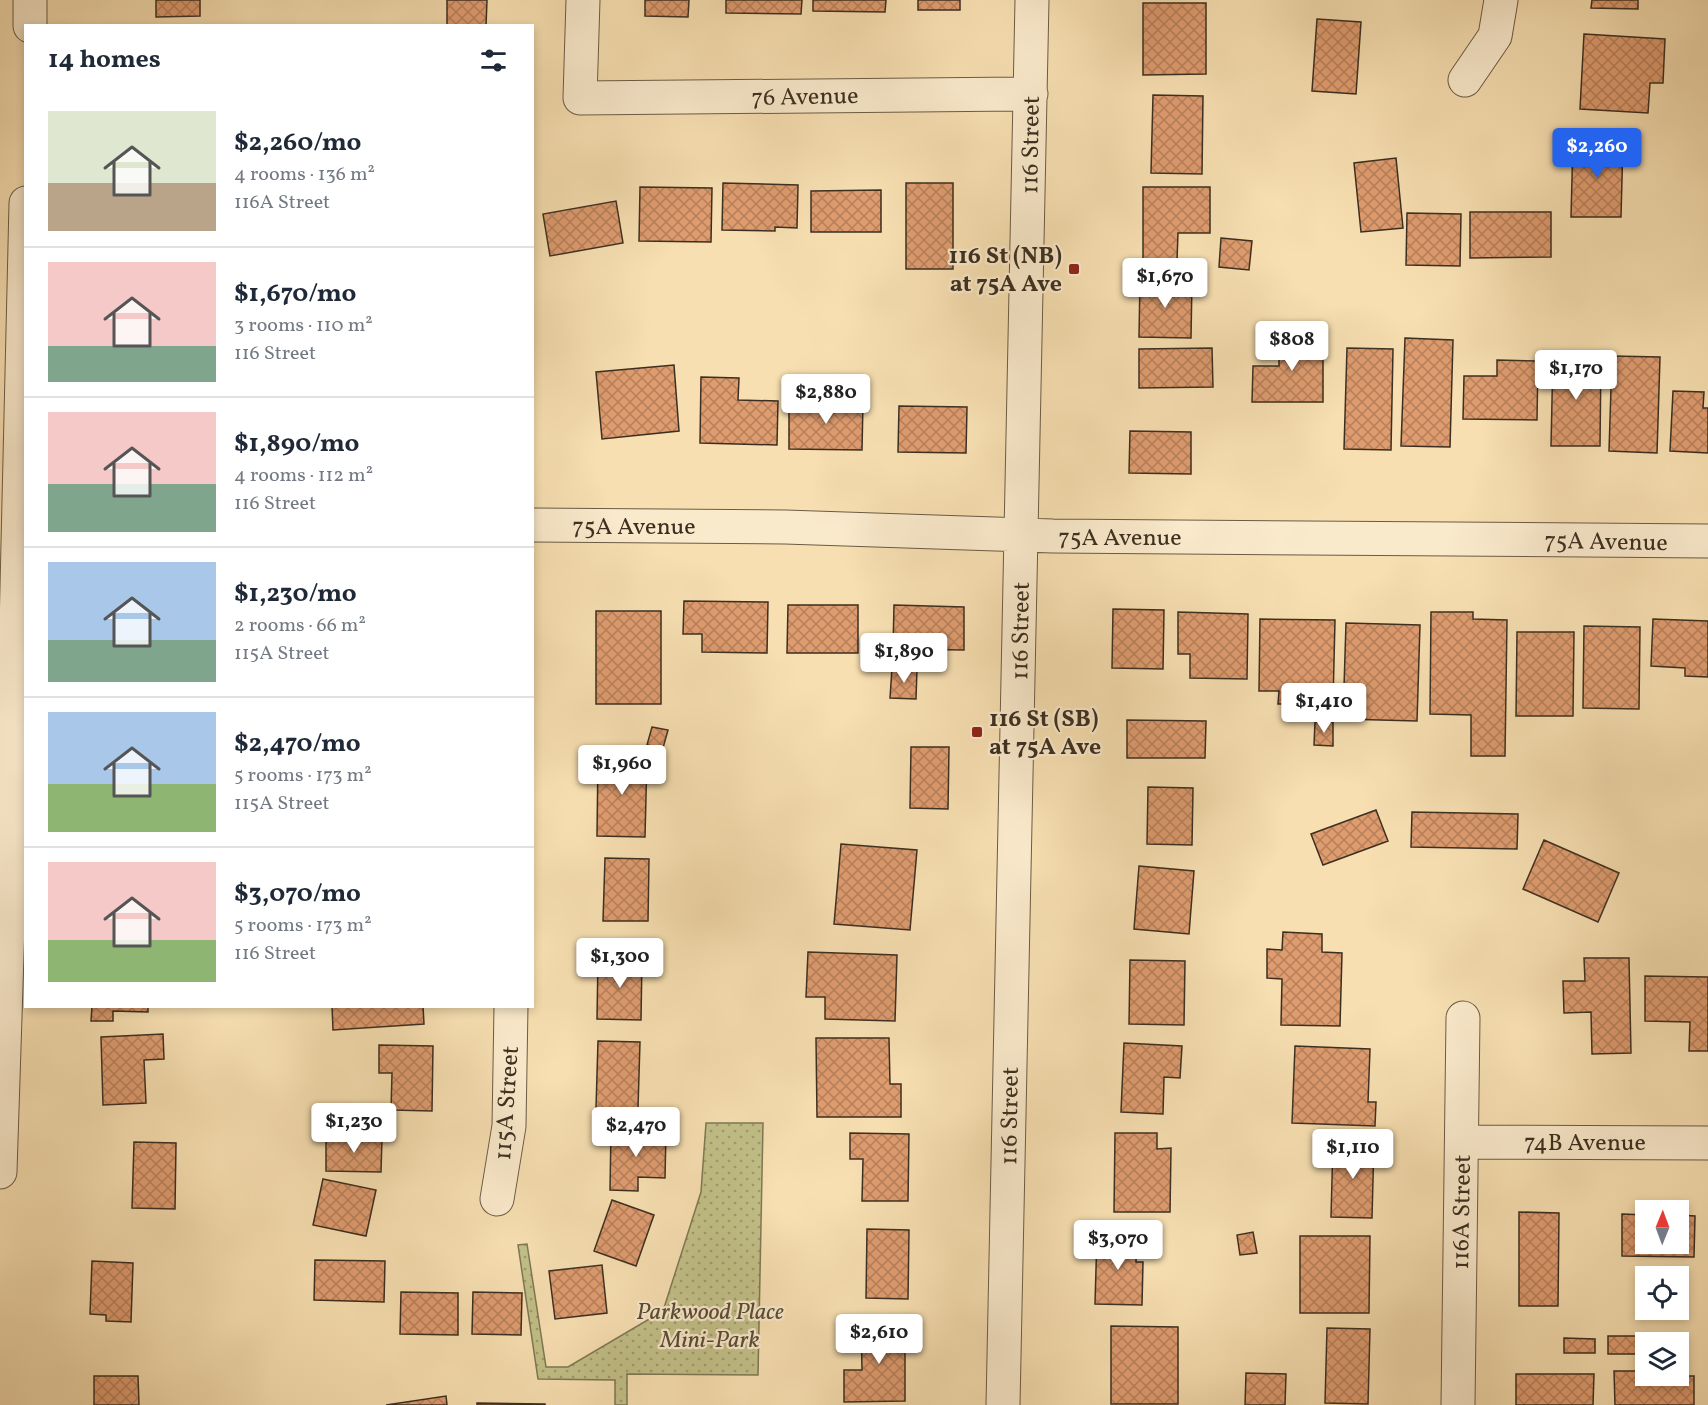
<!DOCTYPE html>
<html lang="en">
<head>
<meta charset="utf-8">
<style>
	body { margin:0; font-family:Vollkorn,serif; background:#f2f2f3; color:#1f2937; height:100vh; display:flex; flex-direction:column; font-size:22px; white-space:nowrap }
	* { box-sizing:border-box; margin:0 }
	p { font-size:20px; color:#747a83 }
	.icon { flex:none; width:33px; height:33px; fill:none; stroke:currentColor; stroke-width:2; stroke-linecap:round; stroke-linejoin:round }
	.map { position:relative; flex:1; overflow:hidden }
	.panel { position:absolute; left:24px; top:24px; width:510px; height:984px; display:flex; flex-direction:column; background:#fff; border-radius:0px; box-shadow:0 3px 9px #0003 }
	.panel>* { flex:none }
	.needle { width:39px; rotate:1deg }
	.controls { position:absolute; left:1635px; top:1200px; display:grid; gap:12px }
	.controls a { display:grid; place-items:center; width:54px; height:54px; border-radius:0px; background:#fff; box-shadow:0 3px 9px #0003; font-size:30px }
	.price { position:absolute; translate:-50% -51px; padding:0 14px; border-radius:6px; background:#fff; color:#222; font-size:20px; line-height:39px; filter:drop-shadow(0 2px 3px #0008) }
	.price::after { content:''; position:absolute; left:50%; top:36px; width:18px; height:14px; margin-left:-9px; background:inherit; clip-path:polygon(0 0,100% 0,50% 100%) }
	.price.active { background:#2563eb; color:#fff }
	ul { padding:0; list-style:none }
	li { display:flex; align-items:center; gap:18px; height:150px; padding:0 24px }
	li+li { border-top:2px solid #e0e1e3 }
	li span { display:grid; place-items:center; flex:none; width:168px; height:120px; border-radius:0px; color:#555 }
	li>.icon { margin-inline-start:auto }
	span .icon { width:72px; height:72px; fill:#fffc; stroke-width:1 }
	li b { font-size:26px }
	h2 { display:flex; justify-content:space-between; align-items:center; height:72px; padding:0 24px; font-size:26px }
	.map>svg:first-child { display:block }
	.park { fill:url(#park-dots); stroke:#7f7854; stroke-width:1.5 }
	.building { fill:url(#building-cross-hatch); stroke:#3c2f21; stroke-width:1.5 }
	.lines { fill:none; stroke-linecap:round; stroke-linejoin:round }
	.minor-casing { stroke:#6b5b45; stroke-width:35 }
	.minor { stroke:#faeacc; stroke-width:33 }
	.poi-dot { fill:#8f2418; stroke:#faeacc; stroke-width:2 }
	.labels { text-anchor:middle; stroke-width:4.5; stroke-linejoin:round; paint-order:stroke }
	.street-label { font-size:24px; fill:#3c2f21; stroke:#faeacc }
	.poi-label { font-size:24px; font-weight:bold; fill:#3c2f21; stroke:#faeacc; text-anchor:end }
	.park-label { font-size:24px; font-style:italic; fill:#574c36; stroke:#faeacc }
</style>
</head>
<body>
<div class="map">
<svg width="1708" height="1405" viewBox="0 0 1708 1405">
	<defs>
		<pattern id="park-dots" width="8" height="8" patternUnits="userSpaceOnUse" patternTransform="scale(1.5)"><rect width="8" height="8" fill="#c2c088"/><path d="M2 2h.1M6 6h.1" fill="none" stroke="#9f9c6f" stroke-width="1.8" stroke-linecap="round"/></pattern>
		<pattern id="building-cross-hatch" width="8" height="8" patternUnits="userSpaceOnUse" patternTransform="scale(1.5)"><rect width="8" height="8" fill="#df9c6f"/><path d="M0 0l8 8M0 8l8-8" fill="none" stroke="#b6805b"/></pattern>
	</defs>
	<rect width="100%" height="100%" fill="#f7dfb1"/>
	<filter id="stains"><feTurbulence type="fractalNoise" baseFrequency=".00333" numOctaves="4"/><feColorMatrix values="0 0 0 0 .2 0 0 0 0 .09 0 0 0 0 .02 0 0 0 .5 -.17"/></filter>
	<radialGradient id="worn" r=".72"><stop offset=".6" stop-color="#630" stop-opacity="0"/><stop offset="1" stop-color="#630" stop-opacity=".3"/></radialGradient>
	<path class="park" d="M706,1123H763L758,1375L627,1374V1405H615V1380L538,1379L518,1245L527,1244L546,1367H568L663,1311L701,1192Z"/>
	<path class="building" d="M156,0H200V16L156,17Z
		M447,0H487L486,26H447Z
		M645,0H689L688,17L645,16Z
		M726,0H802L801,14L726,13Z
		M813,0H886L885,12L813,11Z
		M918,0H960V10H918Z
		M1592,0H1638V9L1591,8Z
		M1143,3H1206V74L1143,75Z
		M1317,19L1361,22L1356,94L1312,91Z
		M1584,34L1665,39L1663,83H1650L1648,113L1580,109Z
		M1153,95L1203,96L1202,174L1151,173Z
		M1573,140L1623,141L1621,217H1571Z
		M1396,158L1403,228L1361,232L1354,163Z
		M723,183L798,185L797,228L775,227V231L722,230Z
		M906,183H953V269H906Z
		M640,187L712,188L711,242L639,241Z
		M1143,187H1210V233H1178L1177,261H1143Z
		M881,190V232H811V191Z
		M616,201L623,243L550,256L543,214Z
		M1470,212H1551V257L1470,258Z
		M1407,213L1461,214L1460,266L1406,265Z
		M1221,238L1252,241L1249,270L1219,267Z
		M1140,280L1192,281L1191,338L1139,337Z
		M1279,335H1323V402H1252L1253,366H1279Z
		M1405,338L1453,340L1450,447L1401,446Z
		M1212,348L1213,387L1139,388V349Z
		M1347,348L1393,349L1391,450L1344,449Z
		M1553,355L1601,356L1600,446H1551Z
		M1612,356L1660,357L1657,453L1609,451Z
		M1497,360L1538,361L1537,420L1463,419L1464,376H1497Z
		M674,365L679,431L602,439L596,372Z
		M701,377L739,378L738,400L778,401L777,445L700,443Z
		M1673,391L1704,392L1703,408H1708V453L1670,451Z
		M789,401L863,402L862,450L789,449Z
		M899,406L967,407L966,453L898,452Z
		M1130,431L1191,432V474L1129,473Z
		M684,601L768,602L767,653L702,652V634H683Z
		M788,605H858V653H787Z
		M894,605L964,607V650L893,649Z
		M1113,609L1164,610L1163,669L1112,668Z
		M596,611H661V704H596Z
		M1178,612L1248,614L1247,679L1190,678V654H1178Z
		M1431,612H1473V619L1507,620L1505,756H1471V715L1430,714Z
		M1260,619L1335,620L1333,704H1278L1279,691H1259Z
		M1653,619L1708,621V677L1685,676V668L1651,666Z
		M1346,623L1420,625L1417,721L1343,719Z
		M1584,626L1640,627L1639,709L1583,708Z
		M1517,632H1574L1573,716H1516Z
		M892,668L917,669L916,699L890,698Z
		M1127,720L1206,721L1205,758H1127Z
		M1315,722H1333V746L1314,745Z
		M652,727L668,730L663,748L647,745Z
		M911,747H949L948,809L910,808Z
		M598,756L647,757L645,837L597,836Z
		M1148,787L1193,788L1192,845L1147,844Z
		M1376,810L1388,841L1323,865L1311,834Z
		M1412,812L1518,814L1517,849L1411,847Z
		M1544,840L1619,873L1598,922L1523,889Z
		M841,844L917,850L910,930L834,924Z
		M605,858L649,859L648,921H603Z
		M1139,866L1194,871L1189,934L1134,929Z
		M1283,932L1322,934V952L1342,953L1340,1026L1281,1025L1282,979L1267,978V949L1282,950Z
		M808,952L897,955L895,1021L825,1019V997H806Z
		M598,958H642L641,1020L597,1019Z
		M1584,958H1629L1631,1053L1592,1054L1591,1012L1564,1013L1563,981H1585Z
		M1130,960L1185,961L1184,1025L1129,1024Z
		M1645,976L1708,977V1051H1689L1690,1022L1645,1021Z
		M92,1006H148V1012L113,1011V1021H91Z
		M332,1006H423L424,1024L333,1030Z
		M163,1034L164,1059L144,1060L146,1103L103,1105L101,1037Z
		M816,1038H889L890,1084H901V1117H817Z
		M598,1041L640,1042L638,1108H596Z
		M1124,1043L1182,1046L1180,1078L1164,1077L1163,1114L1121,1112Z
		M379,1045L433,1046L432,1111L391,1110L392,1073H379Z
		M1295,1046L1370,1049L1368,1102H1376L1375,1126L1292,1123Z
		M611,1131L666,1132L665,1178L638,1177V1191L610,1190Z
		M850,1133L909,1134L908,1201H862L863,1159H850Z
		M1115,1133H1157V1149L1171,1148L1170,1212H1114Z
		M326,1137L382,1138L381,1172L326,1171Z
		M134,1142L176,1143L175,1209L132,1208Z
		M1333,1142H1374L1372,1218L1331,1217Z
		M323,1179L376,1190L366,1236L313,1225Z
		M612,1200L654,1215L636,1266L594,1251Z
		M1519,1212L1559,1213L1558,1306H1519Z
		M1622,1214L1646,1215V1244H1678V1215L1695,1216L1694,1257L1622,1256Z
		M867,1229L909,1230L908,1299L866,1298Z
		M1253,1232L1257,1253L1240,1255L1237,1235Z
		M1097,1234L1137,1235L1136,1262H1143L1142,1305L1095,1304Z
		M1300,1236H1370L1369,1313H1300Z
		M315,1260L385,1261L384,1302L314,1300Z
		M92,1261L133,1263L131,1322L106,1321V1315L90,1314Z
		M602,1265L607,1313L555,1319L549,1271Z
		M401,1292L458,1293V1335L400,1334Z
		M473,1292L522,1293L521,1335L472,1334Z
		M861,1321H905V1401L844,1402V1370H862Z
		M1111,1326L1178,1327V1404H1111Z
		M1327,1328L1370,1329L1368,1404L1325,1403Z
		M1608,1336H1640V1354H1608Z
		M1564,1338L1595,1339V1353H1564Z
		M1614,1371H1646V1376H1694V1405H1615Z
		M1246,1373L1286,1374L1285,1405H1245Z
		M1516,1374H1594L1593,1405H1516Z
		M94,1376H138L139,1405H94Z
		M446,1396L447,1405H386Z
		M477,1403L545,1404V1405H477Z"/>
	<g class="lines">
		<defs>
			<path id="minor" d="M583,0L580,98L1031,94
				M30,26V0
				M1465,80L1495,36L1501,0
				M532,525L785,527L1053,536L1708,541
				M1462,1142L1708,1143
				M0,1172L12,800L26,203
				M497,1199L509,1126L511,1006
				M1003,1405L1032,0
				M1458,1405L1463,1018"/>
		</defs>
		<use href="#minor" class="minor-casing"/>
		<use href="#minor" class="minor"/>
	</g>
	<g class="poi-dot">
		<rect x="1068" y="263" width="12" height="12" rx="3"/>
		<rect x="971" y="726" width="12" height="12" rx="3"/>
	</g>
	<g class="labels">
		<g class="street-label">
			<text transform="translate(805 96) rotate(-1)" y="8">76 Avenue</text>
			<text transform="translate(1030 145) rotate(-89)" y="8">116 Street</text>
			<text x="634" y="534">75A Avenue</text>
			<text x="1120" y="545">75A Avenue</text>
			<text transform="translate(1606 541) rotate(1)" y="8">75A Avenue</text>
			<text transform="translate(1020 631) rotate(-89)" y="8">116 Street</text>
			<text transform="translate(506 1103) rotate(-86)" y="8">115A Street</text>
			<text transform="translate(1009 1116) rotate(-89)" y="8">116 Street</text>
			<text x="1585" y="1150">74B Avenue</text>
			<text transform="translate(1461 1212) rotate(-89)" y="8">116A Street</text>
		</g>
		<g class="poi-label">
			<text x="1062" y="263">116 St (NB)<tspan x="1062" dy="28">at 75A Ave</tspan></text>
			<text x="989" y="726" text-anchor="start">116 St (SB)<tspan x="989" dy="28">at 75A Ave</tspan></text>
		</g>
		<g class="park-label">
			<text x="710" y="1319">Parkwood Place<tspan x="710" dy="28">Mini-Park</tspan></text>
		</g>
	</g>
	<rect width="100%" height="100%" filter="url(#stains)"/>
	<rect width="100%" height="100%" fill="url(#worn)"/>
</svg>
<div class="controls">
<a><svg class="needle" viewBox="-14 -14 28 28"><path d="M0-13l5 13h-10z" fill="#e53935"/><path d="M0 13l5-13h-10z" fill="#747a83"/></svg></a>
<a><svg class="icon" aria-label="locate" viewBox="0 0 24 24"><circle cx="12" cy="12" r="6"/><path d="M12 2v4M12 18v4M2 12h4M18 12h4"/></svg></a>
<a><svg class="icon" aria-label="layers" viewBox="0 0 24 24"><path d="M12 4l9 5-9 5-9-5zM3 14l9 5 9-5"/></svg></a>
</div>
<b class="price active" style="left:1597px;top:179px">$2,260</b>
<b class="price" style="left:1165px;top:309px">$1,670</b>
<b class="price" style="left:1292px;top:372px">$808</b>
<b class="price" style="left:1576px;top:401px">$1,170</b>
<b class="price" style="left:826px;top:425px">$2,880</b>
<b class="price" style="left:904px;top:684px">$1,890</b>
<b class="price" style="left:1324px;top:734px">$1,410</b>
<b class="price" style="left:622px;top:796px">$1,960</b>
<b class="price" style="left:620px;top:989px">$1,300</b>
<b class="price" style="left:354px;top:1154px">$1,230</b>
<b class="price" style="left:636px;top:1158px">$2,470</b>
<b class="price" style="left:1353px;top:1180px">$1,110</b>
<b class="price" style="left:1118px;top:1271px">$3,070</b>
<b class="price" style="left:879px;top:1365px">$2,610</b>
<section class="panel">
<h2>14 homes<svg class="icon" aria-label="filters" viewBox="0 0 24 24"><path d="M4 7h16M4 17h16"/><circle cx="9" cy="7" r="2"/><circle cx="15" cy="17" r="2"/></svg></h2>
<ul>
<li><span style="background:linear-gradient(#dfe7d0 60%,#b9a48a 0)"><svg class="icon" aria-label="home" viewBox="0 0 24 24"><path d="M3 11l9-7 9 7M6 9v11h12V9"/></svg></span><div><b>$2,260/mo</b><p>4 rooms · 136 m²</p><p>116A Street</p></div></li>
<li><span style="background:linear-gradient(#f6c9c9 70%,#7fa58c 0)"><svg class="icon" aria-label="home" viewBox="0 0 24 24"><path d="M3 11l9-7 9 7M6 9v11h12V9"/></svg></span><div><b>$1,670/mo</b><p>3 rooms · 110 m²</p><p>116 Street</p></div></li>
<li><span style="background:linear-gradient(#f6c9c9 60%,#7fa58c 0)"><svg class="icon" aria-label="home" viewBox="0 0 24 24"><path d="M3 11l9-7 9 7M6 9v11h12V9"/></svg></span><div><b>$1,890/mo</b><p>4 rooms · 112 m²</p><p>116 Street</p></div></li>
<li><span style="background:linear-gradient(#a9c7e8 65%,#7fa58c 0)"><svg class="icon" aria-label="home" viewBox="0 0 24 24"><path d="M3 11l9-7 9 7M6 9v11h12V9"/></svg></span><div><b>$1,230/mo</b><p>2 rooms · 66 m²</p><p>115A Street</p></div></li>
<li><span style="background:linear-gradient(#a9c7e8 60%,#8fb573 0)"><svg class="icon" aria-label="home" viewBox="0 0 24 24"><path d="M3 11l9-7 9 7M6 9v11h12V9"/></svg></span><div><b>$2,470/mo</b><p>5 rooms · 173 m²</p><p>115A Street</p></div></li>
<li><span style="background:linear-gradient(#f6c9c9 65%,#8fb573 0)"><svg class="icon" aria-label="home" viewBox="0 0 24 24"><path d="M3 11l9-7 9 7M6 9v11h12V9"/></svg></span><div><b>$3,070/mo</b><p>5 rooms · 173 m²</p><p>116 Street</p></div></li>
</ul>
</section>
</div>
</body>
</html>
